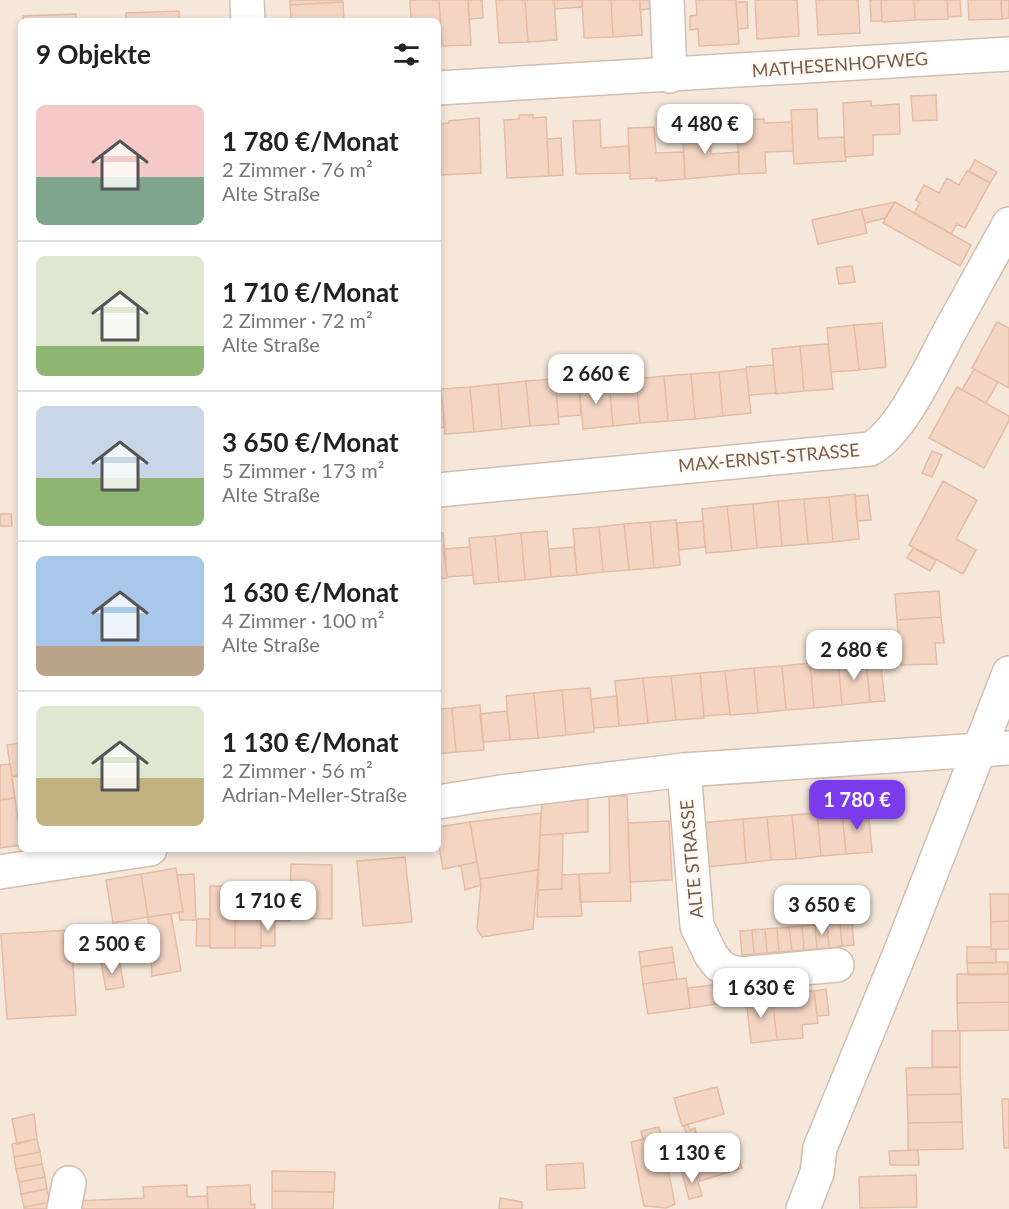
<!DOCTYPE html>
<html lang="de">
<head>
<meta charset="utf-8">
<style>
	body { margin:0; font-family:Lato,sans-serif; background:#f6f6f6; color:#222; height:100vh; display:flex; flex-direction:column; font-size:22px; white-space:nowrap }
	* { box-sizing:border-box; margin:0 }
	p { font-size:20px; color:#767676 }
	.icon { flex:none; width:33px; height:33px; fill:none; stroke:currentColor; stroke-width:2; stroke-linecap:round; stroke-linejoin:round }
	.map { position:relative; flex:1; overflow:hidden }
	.drawer { position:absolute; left:18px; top:18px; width:423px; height:834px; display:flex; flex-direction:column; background:#fff; border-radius:9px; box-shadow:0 3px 9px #0003 }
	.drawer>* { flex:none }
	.price { position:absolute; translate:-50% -51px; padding:0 14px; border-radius:12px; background:#fff; color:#222; font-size:20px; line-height:39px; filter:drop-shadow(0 2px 3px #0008) }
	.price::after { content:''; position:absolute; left:50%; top:36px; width:18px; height:14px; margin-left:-9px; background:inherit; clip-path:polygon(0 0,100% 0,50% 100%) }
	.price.on { background:#7c3aed; color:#fff }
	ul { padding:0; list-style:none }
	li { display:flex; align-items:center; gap:18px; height:150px; padding:0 18px }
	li+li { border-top:2px solid #e0e0e0 }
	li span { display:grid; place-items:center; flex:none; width:168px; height:120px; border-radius:9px; color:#555 }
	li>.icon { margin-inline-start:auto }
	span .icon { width:72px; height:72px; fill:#fffc; stroke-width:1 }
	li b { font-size:26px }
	h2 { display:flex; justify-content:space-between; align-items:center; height:72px; padding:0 18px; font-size:26px }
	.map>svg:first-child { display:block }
	.residential { fill:#f5e8da; fill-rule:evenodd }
	.building { fill:#f3d5c3; stroke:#e6bba3; stroke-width:1.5 }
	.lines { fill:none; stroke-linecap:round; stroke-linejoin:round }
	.minor-casing { stroke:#d1beb0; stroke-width:36 }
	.minor { stroke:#fff; stroke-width:33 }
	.labels { text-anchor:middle; stroke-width:5; stroke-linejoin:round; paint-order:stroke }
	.street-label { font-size:18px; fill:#7a5c4d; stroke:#fffaf3 }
</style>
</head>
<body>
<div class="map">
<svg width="1009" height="1209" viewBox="0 0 1009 1209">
	<rect width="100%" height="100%" fill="#fdf6ec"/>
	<path class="residential" d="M0,0H1009V1209H0ZM21,21H438V849H21Z"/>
	<path class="building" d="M290,0H342L343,2L290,5Z
		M410,0H439L442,46L438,47V21H411Z
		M439,0H468L471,45L442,46Z
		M468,0H482L483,18L469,19Z
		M496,0H525L528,42L499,43Z
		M525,0H554L557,40L528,42Z
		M554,0H582V7L555,9Z
		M582,0H611L613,37L584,38Z
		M611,0H640L642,35L613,37Z
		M640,0H657L658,8L640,10Z
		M696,0H736L739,44L699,46L698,29L690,30V16L697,15Z
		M755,0H797L799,36L757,39Z
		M816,0H858L860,33L818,35Z
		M870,0H881L882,21H871Z
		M881,0H914L915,20L882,22Z
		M914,0H947L948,19L915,20Z
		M947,0H960L961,16L948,17Z
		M968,0H1001L1002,19L969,20Z
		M1001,0H1009V18L1002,19Z
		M343,2L344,21H291L290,5Z
		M736,2H747L748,28L738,29Z
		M179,11V21H126V13Z
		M76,14V21H23V16Z
		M936,95L937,120L913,121L911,96Z
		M871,101V106L899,104L900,134L873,135V155L845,157L843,103Z
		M736,106L738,133L724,134L723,108Z
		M681,109L683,136L667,137L666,110Z
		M817,109L818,138L844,137L846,161L794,164L791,110Z
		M519,115H533V118L546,117L549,176L507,178L504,120L519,119Z
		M479,118L481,173L441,175L438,124L449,123V121Z
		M764,119V123L792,122L793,151L765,152L766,173L739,174L737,120Z
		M600,120L601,148L629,146L630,173L576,174L573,121Z
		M710,124L711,154L739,152V174L685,179L682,125Z
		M654,127L656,153L684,152L685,179L656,181L657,178L630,179L628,128Z
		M561,138L563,175L549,176L547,139Z
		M975,160L997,172L990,183L969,171Z
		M967,171L990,183L965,228L957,224L951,234L914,213L920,203L916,200L924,185L939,193L947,178L959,185Z
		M895,202L885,218L865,223L861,209Z
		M895,202L971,245L960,266L883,223Z
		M861,209L867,233L818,244L812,220Z
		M852,266L855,282L839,284L836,268Z
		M997,322L1009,328V388L972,368Z
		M882,323L886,367L859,370L854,325Z
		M854,325L859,370L831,372L827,328Z
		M828,344L833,389L804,391L800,346Z
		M800,346L804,391L776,394L772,349Z
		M773,365L776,393L749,395L746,367Z
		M746,369L751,413L723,416L719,372Z
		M974,369L998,382L986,403L962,390Z
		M719,372L723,416L695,419L691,374Z
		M691,374L695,419L668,421L664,376Z
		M664,376L668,421L640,423L636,379Z
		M555,379L559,424L530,426L526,381Z
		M636,379L640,423L613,426L609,381Z
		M526,381L530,426L502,429L498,384Z
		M609,381L613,426L583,429L579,384Z
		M498,384L502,429L474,432L470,387Z
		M579,386L581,415L558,417L556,388Z
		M470,387L474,432L445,434L441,389Z
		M957,387L1009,416V421L984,468L929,438Z
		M438,400H442L445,427L438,428Z
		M932,451L942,455L932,477L922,473Z
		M943,481L977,500L956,539L976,550L963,574L909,545Z
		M855,494L859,539L833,542L829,497Z
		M868,495L871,520L857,521L855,496Z
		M829,497L833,542L808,544L804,499Z
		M804,499L808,544L782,546L778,501Z
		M778,501L782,546L757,548L753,504Z
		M753,504L757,548L732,551L727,506Z
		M727,506L732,551L706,553L702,509Z
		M0,514H11L12,526H0Z
		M676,520L680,565L654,568L650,522Z
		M703,521L705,547L679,550L677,523Z
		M650,522L654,568L629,570L624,524Z
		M624,524L629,570L603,572L599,527Z
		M599,527L603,572L577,575L573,529Z
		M547,531L551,577L525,580L521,533Z
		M438,533H443L447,578L438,579Z
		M521,533L525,580L499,582L495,536Z
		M495,536L499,582L474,584L469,538Z
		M470,547L473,575L447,577L444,549Z
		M574,547L577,575L551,577L549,549Z
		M913,548L936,560L930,571L907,558Z
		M939,591L941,617L897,620L895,594Z
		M941,617L944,643H935L937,664L901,665L897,620Z
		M880,657L885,701L870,702L866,658Z
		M866,658L870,702L842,705L838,660Z
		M838,660L842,705L814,708L810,663Z
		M810,663L814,708L786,710L782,666Z
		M782,666L786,710L758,713L754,668Z
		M754,668L758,713L730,715L725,671Z
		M725,671L730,714L704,716L700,673Z
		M700,673L704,718L676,720L671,676Z
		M671,676L676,720L648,723L643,678Z
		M643,678L648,723L619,726L615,681Z
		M590,688L594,732L566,735L562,690Z
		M562,690L566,735L538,738L534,693Z
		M534,693L538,738L510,740L506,696Z
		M617,696L619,726L594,728L591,699Z
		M480,705L484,750L456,752L452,708Z
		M452,708L456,752L438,754V709Z
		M507,711L510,740L483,742L480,714Z
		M21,743V775L12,777L7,745Z
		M10,764L15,798L0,800V765Z
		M886,784L888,816L869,818L866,786Z
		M609,796H627L631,901L580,902L579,874L610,873Z
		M588,797V832L540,835L542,802Z
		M15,798L21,845L0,848V800Z
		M868,808L872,852L846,854L842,811Z
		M842,811L846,854L821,856L817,813Z
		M541,813L538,870L480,879L470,822Z
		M817,813L821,856L796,859L792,815Z
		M792,815L796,859L771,860L767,817Z
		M767,817L771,860L746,863L743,819Z
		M743,819L746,863L706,867L702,823Z
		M669,821L672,880L630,882L628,823Z
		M470,822L477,862L443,869L438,841V827Z
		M563,834L562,889L538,890L540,835Z
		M405,857L412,922L363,926L357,861Z
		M477,862L481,885L465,890L461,865Z
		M291,864L332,865V919L290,918Z
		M176,868L183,912L148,917L141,874Z
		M538,870L533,929L482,937L477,929L481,885L480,879Z
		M141,874L148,917L113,923L106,880Z
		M194,874L196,920H180L179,912H183L177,875Z
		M579,874L582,916L537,917L538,890L562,889V875Z
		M210,886H235V948H210Z
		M235,886H261V948H235Z
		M276,886H291L290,921H275Z
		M990,894H1009V921L991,922Z
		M171,914L181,971L152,976L148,917Z
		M275,918V946H261V919Z
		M197,919H210V946H196Z
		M1009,921V949H991V922Z
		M852,922L854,945L842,946L840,923Z
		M840,923L842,946L829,948L827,924Z
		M827,924L829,948L817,949L815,925Z
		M815,925L817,949L804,950L802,926Z
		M802,926L804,950L792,951L789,927Z
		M789,927L792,951L779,952L777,928Z
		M777,928L779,952L767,953L765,929Z
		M765,929L767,953L754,954L752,930Z
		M71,930L76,1015L7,1019L1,934Z
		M752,930L754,954L742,955L740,931Z
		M127,938H150L151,961H128Z
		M672,947L674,962L641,967L639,952Z
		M967,947H991V949H996V963H967Z
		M119,959L124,987L106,990L101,962Z
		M674,962L677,979L643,984L641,967Z
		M1008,962V974L968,975L967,963Z
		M957,974H1009V1002L957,1003Z
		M686,978L690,1008L648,1014L643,984Z
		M713,985L723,1003L690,1008L688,988Z
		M826,989L829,1015L817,1016L814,991Z
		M814,991L818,1023L802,1025L803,1038L777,1040L772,995Z
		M772,995L777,1040L751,1043L746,997Z
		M1009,1002V1030L958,1031L957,1003Z
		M932,1031H960V1067H932Z
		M960,1067L961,1094L907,1095L906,1068Z
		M717,1087L724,1114L682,1126L674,1098Z
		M961,1094L962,1122L908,1123L907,1095Z
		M1002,1099H1009V1148H1004Z
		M34,1114L37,1139L17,1144L12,1119Z
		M962,1122L963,1149L908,1150V1123Z
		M688,1125L690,1130L695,1128L699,1145L700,1155L694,1158L684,1126Z
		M659,1127L661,1135L643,1140L641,1131Z
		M661,1135L675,1204L666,1208L646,1206H644L631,1142Z
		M37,1139L40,1152L14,1157L12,1144Z
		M734,1144L742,1168L700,1181L694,1158Z
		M918,1150L919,1165H890L889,1151Z
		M40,1152L42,1164L16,1169L14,1157Z
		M583,1163L585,1188L547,1190L546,1165Z
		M42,1164L45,1177L19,1182L16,1169Z
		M694,1167L702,1196L689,1199L682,1173Z
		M272,1171L335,1172L334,1192L272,1191Z
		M916,1175L917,1207L860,1208L859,1177Z
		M45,1177L47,1189L21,1194L19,1182Z
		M187,1185V1197L207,1196L208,1209H74L76,1201L144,1198L143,1187Z
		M250,1185L251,1205L255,1204V1209H208L207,1187Z
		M47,1189L50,1202L24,1207L21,1194Z
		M272,1191L334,1192L333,1209H272Z
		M500,1198L522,1202V1209H499Z
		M50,1202L51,1209H24V1207Z"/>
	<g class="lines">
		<defs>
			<path id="minor" d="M247,0L248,21
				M667,0L670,76
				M438,88L1009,54
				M438,490L870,449C902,432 933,362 951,329C970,294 990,259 1009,224
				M684,770L697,926L711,955L719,965L728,971L740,974L837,965
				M438,802L501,792L684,770L1009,748
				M0,872L150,849
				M64,1209L69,1183
				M803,1209L817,1173L820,1148L902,948L1009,673"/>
		</defs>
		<use href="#minor" class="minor-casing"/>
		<use href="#minor" class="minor"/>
	</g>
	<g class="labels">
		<g class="street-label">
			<text transform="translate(840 65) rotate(-4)" y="6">MATHESENHOFWEG</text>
			<text transform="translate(769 458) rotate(-5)" y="6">MAX-ERNST-STRASSE</text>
			<text transform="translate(692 859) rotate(-95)" y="6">ALTE STRASSE</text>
		</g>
	</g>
</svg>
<b class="price" style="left:705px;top:155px">4 480 €</b>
<b class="price" style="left:596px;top:405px">2 660 €</b>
<b class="price" style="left:854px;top:681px">2 680 €</b>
<b class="price on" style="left:857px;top:831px">1 780 €</b>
<b class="price" style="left:268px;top:932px">1 710 €</b>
<b class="price" style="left:822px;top:936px">3 650 €</b>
<b class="price" style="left:112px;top:975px">2 500 €</b>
<b class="price" style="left:761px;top:1019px">1 630 €</b>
<b class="price" style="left:692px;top:1184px">1 130 €</b>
<section class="drawer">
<h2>9 Objekte<svg class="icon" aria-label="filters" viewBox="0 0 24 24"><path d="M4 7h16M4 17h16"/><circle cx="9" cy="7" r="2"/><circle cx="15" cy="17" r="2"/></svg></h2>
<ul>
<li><span style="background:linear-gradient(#f6c9c9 60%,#7fa58c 0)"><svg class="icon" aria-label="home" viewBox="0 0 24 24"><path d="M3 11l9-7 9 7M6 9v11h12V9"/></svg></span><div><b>1 780 €/Monat</b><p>2 Zimmer · 76 m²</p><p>Alte Straße</p></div></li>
<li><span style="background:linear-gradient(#dfe7d0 75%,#8fb573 0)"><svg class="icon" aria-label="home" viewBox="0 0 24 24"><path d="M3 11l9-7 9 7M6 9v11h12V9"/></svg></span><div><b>1 710 €/Monat</b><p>2 Zimmer · 72 m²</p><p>Alte Straße</p></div></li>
<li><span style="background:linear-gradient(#c9d6e8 60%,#8fb573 0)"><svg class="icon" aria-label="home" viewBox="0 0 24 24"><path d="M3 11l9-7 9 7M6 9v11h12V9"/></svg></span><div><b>3 650 €/Monat</b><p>5 Zimmer · 173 m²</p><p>Alte Straße</p></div></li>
<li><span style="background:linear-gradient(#a9c7e8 75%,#b9a48a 0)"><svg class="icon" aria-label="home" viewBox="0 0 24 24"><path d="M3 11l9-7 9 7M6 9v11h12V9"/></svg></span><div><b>1 630 €/Monat</b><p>4 Zimmer · 100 m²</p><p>Alte Straße</p></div></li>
<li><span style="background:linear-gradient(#dfe7d0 60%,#c2b280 0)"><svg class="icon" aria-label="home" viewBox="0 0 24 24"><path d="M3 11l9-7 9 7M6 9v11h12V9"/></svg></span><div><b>1 130 €/Monat</b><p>2 Zimmer · 56 m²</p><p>Adrian-Meller-Straße</p></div></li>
</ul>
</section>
</div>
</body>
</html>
